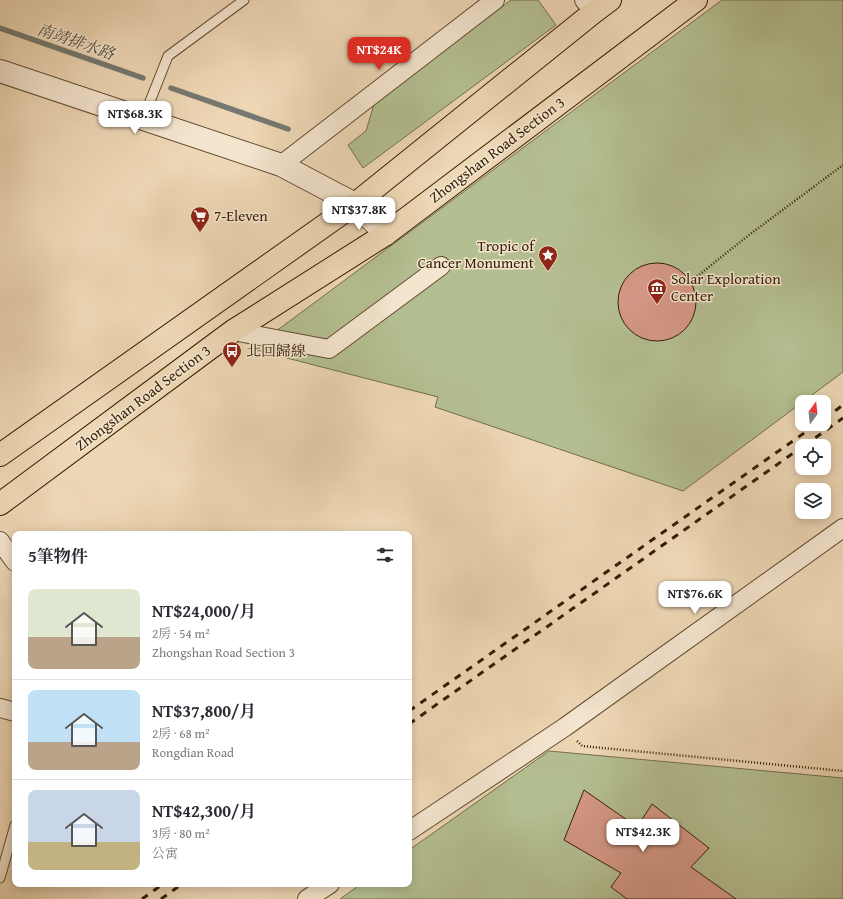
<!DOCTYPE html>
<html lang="zh-TW">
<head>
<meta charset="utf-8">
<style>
	body { margin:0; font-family:"Gentium Book Plus","Noto Serif TC",serif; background:#f7f7f7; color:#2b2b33; height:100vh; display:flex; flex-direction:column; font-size:15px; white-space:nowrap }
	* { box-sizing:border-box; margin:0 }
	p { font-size:13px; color:#7c7c81 }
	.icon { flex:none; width:22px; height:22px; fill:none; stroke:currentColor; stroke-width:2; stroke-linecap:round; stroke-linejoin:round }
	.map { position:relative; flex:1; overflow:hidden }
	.drawer { position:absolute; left:12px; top:531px; width:400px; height:356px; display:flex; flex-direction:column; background:#fff; border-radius:8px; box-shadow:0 2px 10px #0003 }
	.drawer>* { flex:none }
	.needle { width:26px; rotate:15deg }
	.controls { position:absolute; left:795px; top:395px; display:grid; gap:8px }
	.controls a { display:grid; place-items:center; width:36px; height:36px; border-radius:8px; background:#fff; box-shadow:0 2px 10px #0003; font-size:20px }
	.price { position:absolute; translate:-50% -34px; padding:0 9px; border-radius:8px; background:#fff; color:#222; font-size:13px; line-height:26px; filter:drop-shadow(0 1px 2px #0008) }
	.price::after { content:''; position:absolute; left:50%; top:24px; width:12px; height:9px; margin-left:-6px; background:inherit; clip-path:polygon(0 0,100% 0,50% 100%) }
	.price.active { background:#d93025; color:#fff }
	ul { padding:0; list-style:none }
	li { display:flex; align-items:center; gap:12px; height:100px; padding:0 16px }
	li+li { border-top:1px solid #e1e1e2 }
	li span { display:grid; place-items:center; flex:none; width:112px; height:80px; border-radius:8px; color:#555 }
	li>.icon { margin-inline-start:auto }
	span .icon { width:48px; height:48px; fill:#fffc; stroke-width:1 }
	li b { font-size:17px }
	h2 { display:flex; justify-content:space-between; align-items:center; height:48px; padding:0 16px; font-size:17px }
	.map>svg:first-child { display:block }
	.green { fill:#b4bf91; stroke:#746e4a }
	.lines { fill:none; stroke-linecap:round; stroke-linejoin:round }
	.stream { stroke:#757971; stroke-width:5.5 }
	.building { fill:#d69988; stroke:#341e04 }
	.service-casing { stroke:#624c30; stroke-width:11 }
	.minor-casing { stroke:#624c30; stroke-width:20 }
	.tertiary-casing { stroke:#624c30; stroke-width:24 }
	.primary-casing { stroke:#341e04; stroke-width:24 }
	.path { stroke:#341e04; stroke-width:2.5; stroke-dasharray:1 2; stroke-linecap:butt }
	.service { stroke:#f4e5cf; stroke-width:9 }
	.minor { stroke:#f4e5cf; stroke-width:18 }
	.tertiary { stroke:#f4e5cf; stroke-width:22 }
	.primary { stroke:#eed7b5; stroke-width:22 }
	.rail { stroke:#341e04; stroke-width:3; stroke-dasharray:7 7; stroke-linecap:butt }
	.labels { text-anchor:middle; stroke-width:3; stroke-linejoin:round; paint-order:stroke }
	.street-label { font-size:15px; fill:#341e04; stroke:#f4e5cf }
	.poi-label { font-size:15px; fill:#341e04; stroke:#f4e5cf; text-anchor:start }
	.water-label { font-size:16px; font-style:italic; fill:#544c3b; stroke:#f4e5cf }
</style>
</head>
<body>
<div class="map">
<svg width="843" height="899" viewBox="0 0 843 899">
	<rect width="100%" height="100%" fill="#eed7b5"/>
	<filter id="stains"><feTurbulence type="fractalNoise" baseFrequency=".005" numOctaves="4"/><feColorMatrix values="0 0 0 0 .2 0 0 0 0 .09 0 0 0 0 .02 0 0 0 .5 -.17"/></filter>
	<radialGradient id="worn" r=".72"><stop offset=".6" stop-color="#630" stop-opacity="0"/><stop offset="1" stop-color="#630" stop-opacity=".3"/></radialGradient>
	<path class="green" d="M511,0H538L556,25L363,168L348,145L366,131L375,101Z
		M722,0H843V372L683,491L435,407L438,397L252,349Z
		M549,751L843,778V899H340L361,884H409V850Z"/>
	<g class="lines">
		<path class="stream" d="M0,28L143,78
			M171,88L288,129"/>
	</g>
	<path class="building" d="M618 302a39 39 0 1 1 78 0a39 39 0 1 1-78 0Z
		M584,790L637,827L652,804L709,848L691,867L736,899H627L611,887L621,873L564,840Z"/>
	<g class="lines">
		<defs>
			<path id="service" d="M143,119L168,56L244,0
				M0,878L15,825"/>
			<path id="minor" d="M584,0L594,12
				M281,165L495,0
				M233,331L329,349L441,266
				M0,541L15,562
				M0,708L15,712
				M409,831L565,727L843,528
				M307,899L330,884"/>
			<path id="tertiary" d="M0,71L281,165L355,204L386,234"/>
			<path id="primary" d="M0,455L355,204L594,12L610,0
				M0,504L233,331L386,234L696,0"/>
		</defs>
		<use href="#service" class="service-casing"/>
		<use href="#minor" class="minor-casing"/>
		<use href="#tertiary" class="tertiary-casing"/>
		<use href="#primary" class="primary-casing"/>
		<path class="path" d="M690,282L749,235L843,165
			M577,741L582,746L843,771"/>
		<use href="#service" class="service"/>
		<use href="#minor" class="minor"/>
		<use href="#tertiary" class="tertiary"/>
		<use href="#primary" class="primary"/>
		<path class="rail" d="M824,419L843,405
			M804,446L843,418
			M409,711L817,424
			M409,724L802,447
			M142,899L163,884
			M161,899L182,884"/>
	</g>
	<defs>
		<symbol id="supermarket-pin" viewBox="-11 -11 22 30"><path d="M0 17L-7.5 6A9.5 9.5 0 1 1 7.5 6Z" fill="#8f2418" stroke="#f4e5cf"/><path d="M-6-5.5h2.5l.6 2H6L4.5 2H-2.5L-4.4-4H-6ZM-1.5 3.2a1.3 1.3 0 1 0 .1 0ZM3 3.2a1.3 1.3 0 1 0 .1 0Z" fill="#fff"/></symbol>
		<symbol id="sight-pin" viewBox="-11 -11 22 30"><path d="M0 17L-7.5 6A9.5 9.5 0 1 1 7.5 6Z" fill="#8f2418" stroke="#f4e5cf"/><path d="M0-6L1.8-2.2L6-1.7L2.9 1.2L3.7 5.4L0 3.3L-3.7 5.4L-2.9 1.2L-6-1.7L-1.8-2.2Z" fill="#fff"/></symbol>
		<symbol id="museum-pin" viewBox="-11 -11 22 30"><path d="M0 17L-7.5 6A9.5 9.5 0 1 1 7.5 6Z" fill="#8f2418" stroke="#f4e5cf"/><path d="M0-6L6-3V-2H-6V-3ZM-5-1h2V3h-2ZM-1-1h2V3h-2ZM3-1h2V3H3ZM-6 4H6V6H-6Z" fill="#fff"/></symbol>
		<symbol id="bus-pin" viewBox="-11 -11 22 30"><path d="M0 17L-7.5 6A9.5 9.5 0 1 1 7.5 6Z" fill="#8f2418" stroke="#f4e5cf"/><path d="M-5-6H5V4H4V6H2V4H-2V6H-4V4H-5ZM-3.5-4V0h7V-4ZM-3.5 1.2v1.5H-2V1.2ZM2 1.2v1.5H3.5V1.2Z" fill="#fff"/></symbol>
	</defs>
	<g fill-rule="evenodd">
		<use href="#supermarket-pin" x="189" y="205" width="22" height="30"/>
		<use href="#sight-pin" x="537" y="244" width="22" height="30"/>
		<use href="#museum-pin" x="646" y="277" width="22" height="30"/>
		<use href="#bus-pin" x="221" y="340" width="22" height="30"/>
	</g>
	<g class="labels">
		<g class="street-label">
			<text transform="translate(497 150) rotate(-37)" y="5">Zhongshan Road Section 3</text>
			<text transform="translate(143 398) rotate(-37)" y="5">Zhongshan Road Section 3</text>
		</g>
		<g class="poi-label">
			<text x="214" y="221">7-Eleven</text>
			<text x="534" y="251" text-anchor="end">Tropic of<tspan x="534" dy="17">Cancer Monument</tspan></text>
			<text x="671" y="284">Solar Exploration<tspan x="671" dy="17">Center</tspan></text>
			<text x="246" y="356">北回歸線</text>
		</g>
		<g class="water-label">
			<text transform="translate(76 41) rotate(19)" y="6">南靖排水路</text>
		</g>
	</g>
	<rect width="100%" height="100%" filter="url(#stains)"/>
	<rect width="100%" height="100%" fill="url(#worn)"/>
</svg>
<div class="controls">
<a><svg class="needle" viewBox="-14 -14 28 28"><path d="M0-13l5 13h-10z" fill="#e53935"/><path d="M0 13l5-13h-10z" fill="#7c7c81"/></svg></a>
<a><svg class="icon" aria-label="locate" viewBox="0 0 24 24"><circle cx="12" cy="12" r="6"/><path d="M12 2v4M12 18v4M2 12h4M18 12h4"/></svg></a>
<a><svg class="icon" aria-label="layers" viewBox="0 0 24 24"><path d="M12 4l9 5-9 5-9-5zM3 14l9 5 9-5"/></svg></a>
</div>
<b class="price active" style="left:379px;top:71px">NT$24K</b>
<b class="price" style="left:135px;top:135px">NT$68.3K</b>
<b class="price" style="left:359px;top:231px">NT$37.8K</b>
<b class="price" style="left:695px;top:615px">NT$76.6K</b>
<b class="price" style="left:643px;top:853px">NT$42.3K</b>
<section class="drawer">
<h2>5筆物件<svg class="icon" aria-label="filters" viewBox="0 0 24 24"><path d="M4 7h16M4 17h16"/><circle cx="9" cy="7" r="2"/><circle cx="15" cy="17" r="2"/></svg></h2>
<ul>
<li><span style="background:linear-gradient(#dfe7d0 60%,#b9a48a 0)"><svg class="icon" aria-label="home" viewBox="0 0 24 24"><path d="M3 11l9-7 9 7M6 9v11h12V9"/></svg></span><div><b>NT$24,000/月</b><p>2房 · 54 m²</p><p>Zhongshan Road Section 3</p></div></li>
<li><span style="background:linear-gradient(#bfe0f5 65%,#b9a48a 0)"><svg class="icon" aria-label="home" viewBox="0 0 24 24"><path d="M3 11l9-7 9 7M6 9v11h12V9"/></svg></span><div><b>NT$37,800/月</b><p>2房 · 68 m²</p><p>Rongdian Road</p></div></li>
<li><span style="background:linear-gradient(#c9d6e8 65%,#c2b280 0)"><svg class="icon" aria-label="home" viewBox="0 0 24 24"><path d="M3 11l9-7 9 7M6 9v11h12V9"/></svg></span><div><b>NT$42,300/月</b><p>3房 · 80 m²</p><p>公寓</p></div></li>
</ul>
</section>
</div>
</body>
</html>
